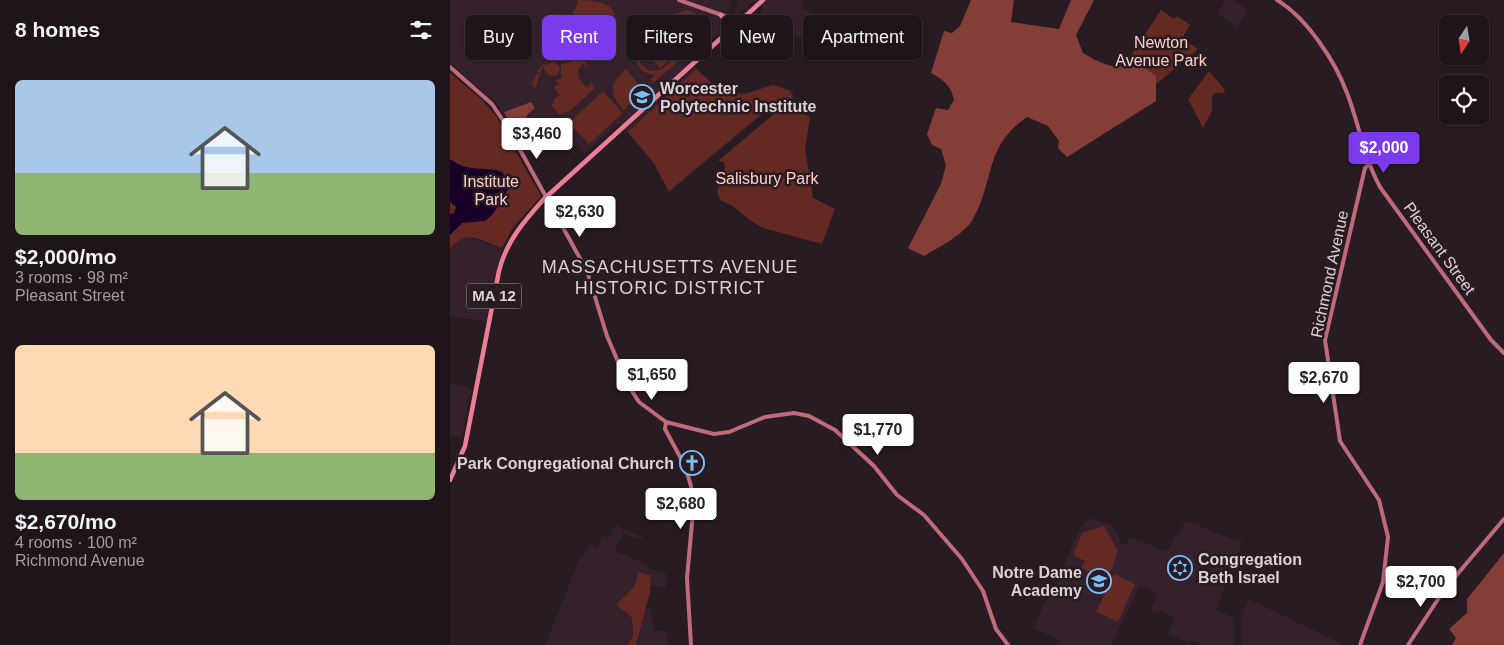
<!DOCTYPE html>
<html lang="en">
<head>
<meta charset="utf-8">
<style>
	body { margin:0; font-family:Helvetica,sans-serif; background:#2b2126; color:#f1f3f6; height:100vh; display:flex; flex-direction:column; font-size:19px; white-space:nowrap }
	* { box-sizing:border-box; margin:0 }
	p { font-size:16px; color:#a19ea2 }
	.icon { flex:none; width:28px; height:28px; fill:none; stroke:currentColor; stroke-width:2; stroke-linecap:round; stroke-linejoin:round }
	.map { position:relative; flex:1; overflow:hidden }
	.drawer { display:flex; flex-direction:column; background:#1e1419; width:450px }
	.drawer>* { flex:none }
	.top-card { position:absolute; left:15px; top:15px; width:475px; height:45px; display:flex; gap:10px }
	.needle { width:32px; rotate:192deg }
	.fabs { position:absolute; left:989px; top:15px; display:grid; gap:10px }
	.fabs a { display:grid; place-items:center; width:50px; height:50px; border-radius:8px; background:#1e1419; box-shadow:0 1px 4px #0004,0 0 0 1px #3c3338; font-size:25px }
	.price { position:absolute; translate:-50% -42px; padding:0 11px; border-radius:5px; background:#fff; color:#222; font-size:16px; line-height:32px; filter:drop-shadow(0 1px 2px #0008) }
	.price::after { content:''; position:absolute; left:50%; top:30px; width:15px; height:11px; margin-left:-8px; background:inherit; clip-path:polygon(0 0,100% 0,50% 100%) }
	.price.active { background:#7c3aed; color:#fff }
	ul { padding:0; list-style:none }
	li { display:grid; align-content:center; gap:10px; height:265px; padding:0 15px }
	li span { display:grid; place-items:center; height:155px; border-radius:8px; color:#555 }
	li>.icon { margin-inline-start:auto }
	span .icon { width:90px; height:90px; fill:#fffc; stroke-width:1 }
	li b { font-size:21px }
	h2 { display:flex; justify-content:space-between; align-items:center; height:60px; padding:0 15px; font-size:21px }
	.tag { padding:0 18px; border-radius:8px; background:#1e1419; box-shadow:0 1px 4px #0004,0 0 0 1px #3c3338; font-size:18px; line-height:45px }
	.tag.active { background:#7c3aed; color:#fff }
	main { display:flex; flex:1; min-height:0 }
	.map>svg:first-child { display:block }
	.built { fill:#34212b }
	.green { fill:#642923; fill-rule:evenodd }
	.forest { fill:#843e37 }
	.water { fill:#170128 }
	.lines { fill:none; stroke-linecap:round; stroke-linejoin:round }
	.secondary { stroke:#bf6b7c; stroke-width:4 }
	.primary { stroke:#ec7f96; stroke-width:4.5 }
	.labels { text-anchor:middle; stroke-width:5; stroke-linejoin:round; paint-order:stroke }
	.shield { fill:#281b21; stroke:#a69ba0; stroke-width:1 }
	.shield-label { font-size:15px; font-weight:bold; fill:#dcd2d6 }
	.park-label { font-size:16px; fill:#fcd0c9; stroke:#281b21 }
	.poi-label { font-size:16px; font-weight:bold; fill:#dcd2d6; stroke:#281b21; text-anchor:start }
	.street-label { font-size:16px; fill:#dcd2d6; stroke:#281b21 }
	.neighbourhood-label { font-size:18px; letter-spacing:1px; fill:#dcd2d6; stroke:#281b21 }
</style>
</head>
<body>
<main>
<section class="drawer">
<h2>8 homes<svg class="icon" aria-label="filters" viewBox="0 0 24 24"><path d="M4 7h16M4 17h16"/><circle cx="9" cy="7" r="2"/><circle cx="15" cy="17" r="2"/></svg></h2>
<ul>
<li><span style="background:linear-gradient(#a9c7e8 60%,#8fb573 0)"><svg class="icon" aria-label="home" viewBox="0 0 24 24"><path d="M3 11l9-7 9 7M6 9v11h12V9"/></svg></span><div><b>$2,000/mo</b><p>3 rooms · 98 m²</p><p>Pleasant Street</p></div></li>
<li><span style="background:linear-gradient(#ffd9b3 70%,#8fb573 0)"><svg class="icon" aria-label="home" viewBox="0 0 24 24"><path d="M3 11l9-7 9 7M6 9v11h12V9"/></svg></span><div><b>$2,670/mo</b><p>4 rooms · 100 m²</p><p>Richmond Avenue</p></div></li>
</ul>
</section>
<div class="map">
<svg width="1054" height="645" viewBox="0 0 1054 645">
	<rect width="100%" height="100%" fill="#281b21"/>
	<path class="built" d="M0,0H282L270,32L239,60L260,82L268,87L297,93L323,84L342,90L345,98L321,108L219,193L202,162L169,123L134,154L110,126L78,155L48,105L0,62Z
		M288,0H354L351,9L361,12L353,38L334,32L337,19L332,18L330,24L310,17L313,8L304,1L289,14L284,12Z
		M776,0H783L798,10L787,27L767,14Z
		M17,237L52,248L36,321L0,317V249L9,238Z
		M0,384L18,386V388L21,389L12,437L0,436Z
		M642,519L660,524L669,537L671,544L677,543L680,537L717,552L725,536L728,537L736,521L792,543L766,610L784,618V645H751L740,640L738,643L718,633L725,618L708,610L706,613L701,609L708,594L690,586L661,645H606L609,640L583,628L596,600L605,587L628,532L635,522Z
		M165,525L193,537L192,540L173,533L165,551L199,565L198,568L216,573V588L197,585L195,609H201L204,631H217L218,645H95L131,555L134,556L139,545L148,548L152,536L160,538Z
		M798,599L891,643V645H791V618Z"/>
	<path class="green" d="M126,0C142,0 173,1 163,27C149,42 129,28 113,22L111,20L115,10L114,14L122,16L128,2Z
		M236,10C286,21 217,70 203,83L200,80L205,75C191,74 181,61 188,48C193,36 224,12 236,10ZM231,14L244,22L248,36L212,69C203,73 196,71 190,62L191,49Z
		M711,10L724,19L727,16L740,25L732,38L748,49L705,85L706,101L606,131L592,119L631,81L674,66Z
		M229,17L247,36L210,68L193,50Z
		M127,56L135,60L138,70L133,63L128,70L129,78L136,87L141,84L140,78L144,89L120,111L110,115L102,106L104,99L110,95L106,91L109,88L105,90L104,88L106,85H111L105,81L113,77L111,75V64L121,62Z
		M103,61L110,67L108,75C100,78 94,72 93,65L85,89L82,84H78L82,83L87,74L90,73L87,71L92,65L100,64Z
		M176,69L194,91L174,110C158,93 159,85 176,69Z
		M246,69L265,86L292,95L323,85L340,91L343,97L321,106L219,191L203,162L178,132Z
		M759,71L775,90L774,93H766L762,96V111L753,128L738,99Z
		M0,73L31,99L46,116L91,196L62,229L52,248C31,241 16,228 0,249Z
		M153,91L173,113L139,144L119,123Z
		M341,108L360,117L355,149L363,198L385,209L372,244L313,228L300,220L283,206L270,200L267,192L275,168L274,162L268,161L325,113Z
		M654,526L668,551L661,571L648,576L631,568L635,561L623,555L632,533Z
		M189,572L201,576L200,592L186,645H177L183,636C183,611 182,618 166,605L184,587Z
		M664,574L685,584L668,622L646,612Z"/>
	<path class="forest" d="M521,0H564L561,22L609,29L621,0H644L626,35L633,53C645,60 660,69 674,66L681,57L706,76V101L617,157L608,148L609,141L598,126L577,117C533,148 546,177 523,219C516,233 488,248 474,256L458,248L491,184L496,165L491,149L482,145L477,134L486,108L498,110L504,100C501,86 494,80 481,73L494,31L502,33L510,26Z
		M81,102L85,108L78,114L74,123L78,133L69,138L54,112Z
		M1054,553V645H1002L1006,638L999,629L1017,613V599Z"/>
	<path class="water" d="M0,159C21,174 31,165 52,172L60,184L53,199L43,214L35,221L12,223L0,235V214L4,213L6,207L0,202Z"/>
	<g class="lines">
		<path class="secondary" d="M229,0L289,21
			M827,0C857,18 885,61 897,93C909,124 914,158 930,187L1041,340L1054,353
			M0,67L42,104L58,128L137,271L157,336L178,385L189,402L216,422L264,434L279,432L315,417L344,413L359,416L385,430L424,466L447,495L474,515L512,559L533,591L546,629L558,645
			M216,422L215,429L235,466L241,486L243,512L237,578L241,645
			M910,645L933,582L938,537L929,500L890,441L875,340L915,168L920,163
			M958,645L994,590L1054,519"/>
		<path class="primary" d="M271,15L275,20L276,34
			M0,480L15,446L49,271C56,242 74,221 94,199L313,0"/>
	</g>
	<defs>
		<symbol id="university-ring" viewBox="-11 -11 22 22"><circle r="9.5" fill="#281b21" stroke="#7bbef9" stroke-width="1.5"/><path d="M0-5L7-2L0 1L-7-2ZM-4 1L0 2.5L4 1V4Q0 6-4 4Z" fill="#7bbef9"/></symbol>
		<symbol id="church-ring" viewBox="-11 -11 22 22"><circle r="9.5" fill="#281b21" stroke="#7bbef9" stroke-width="1.5"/><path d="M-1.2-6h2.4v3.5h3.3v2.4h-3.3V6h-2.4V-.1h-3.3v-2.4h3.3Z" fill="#7bbef9"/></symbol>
		<symbol id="synagogue-ring" viewBox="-11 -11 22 22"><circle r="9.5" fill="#281b21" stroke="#7bbef9" stroke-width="1.5"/><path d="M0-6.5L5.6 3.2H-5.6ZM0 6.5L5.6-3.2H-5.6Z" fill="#7bbef9"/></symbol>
		<symbol id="school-ring" viewBox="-11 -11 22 22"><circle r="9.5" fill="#281b21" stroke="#7bbef9" stroke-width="1.5"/><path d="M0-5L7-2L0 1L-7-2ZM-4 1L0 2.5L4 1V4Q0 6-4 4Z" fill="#7bbef9"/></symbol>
	</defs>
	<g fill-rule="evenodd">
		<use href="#university-ring" x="178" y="83" width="28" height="28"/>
		<use href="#church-ring" x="228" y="449" width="28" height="28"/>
		<use href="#synagogue-ring" x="716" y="554" width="28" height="28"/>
		<use href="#school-ring" x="635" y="567" width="28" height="28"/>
	</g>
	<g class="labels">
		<rect class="shield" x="16.5" y="283.5" width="55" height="25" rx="4"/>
		<g class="shield-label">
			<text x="44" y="301">MA 12</text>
		</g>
		<g class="park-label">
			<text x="711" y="48">Newton<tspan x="711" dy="18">Avenue Park</tspan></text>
			<text x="317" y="184">Salisbury Park</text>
			<text x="41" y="187">Institute<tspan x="41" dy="18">Park</tspan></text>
		</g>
		<g class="poi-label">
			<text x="210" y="94">Worcester<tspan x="210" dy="18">Polytechnic Institute</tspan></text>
			<text x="224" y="469" text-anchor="end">Park Congregational Church</text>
			<text x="748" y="565">Congregation<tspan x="748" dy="18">Beth Israel</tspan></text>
			<text x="632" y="578" text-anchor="end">Notre Dame<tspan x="632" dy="18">Academy</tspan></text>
		</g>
		<g class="street-label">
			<text transform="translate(990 248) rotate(54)" y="6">Pleasant Street</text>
			<text transform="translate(879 274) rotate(-78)" y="6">Richmond Avenue</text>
		</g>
		<g class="neighbourhood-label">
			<text x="220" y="273">MASSACHUSETTS AVENUE<tspan x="220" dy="21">HISTORIC DISTRICT</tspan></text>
		</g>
	</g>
</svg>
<div class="fabs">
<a><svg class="needle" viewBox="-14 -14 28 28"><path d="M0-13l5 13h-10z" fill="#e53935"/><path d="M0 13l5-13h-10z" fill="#a19ea2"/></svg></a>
<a><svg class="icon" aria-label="locate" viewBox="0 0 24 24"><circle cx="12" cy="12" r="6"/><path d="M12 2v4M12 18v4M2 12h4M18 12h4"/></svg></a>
</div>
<b class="price" style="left:87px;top:160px">$3,460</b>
<b class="price active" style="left:934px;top:174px">$2,000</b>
<b class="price" style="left:130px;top:238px">$2,630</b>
<b class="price" style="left:202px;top:401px">$1,650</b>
<b class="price" style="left:874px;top:404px">$2,670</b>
<b class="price" style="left:428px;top:456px">$1,770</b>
<b class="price" style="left:231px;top:530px">$2,680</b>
<b class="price" style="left:971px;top:608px">$2,700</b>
<div class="top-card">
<a class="tag">Buy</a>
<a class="tag active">Rent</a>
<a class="tag">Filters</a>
<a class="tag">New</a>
<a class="tag">Apartment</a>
</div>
</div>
</main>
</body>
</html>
